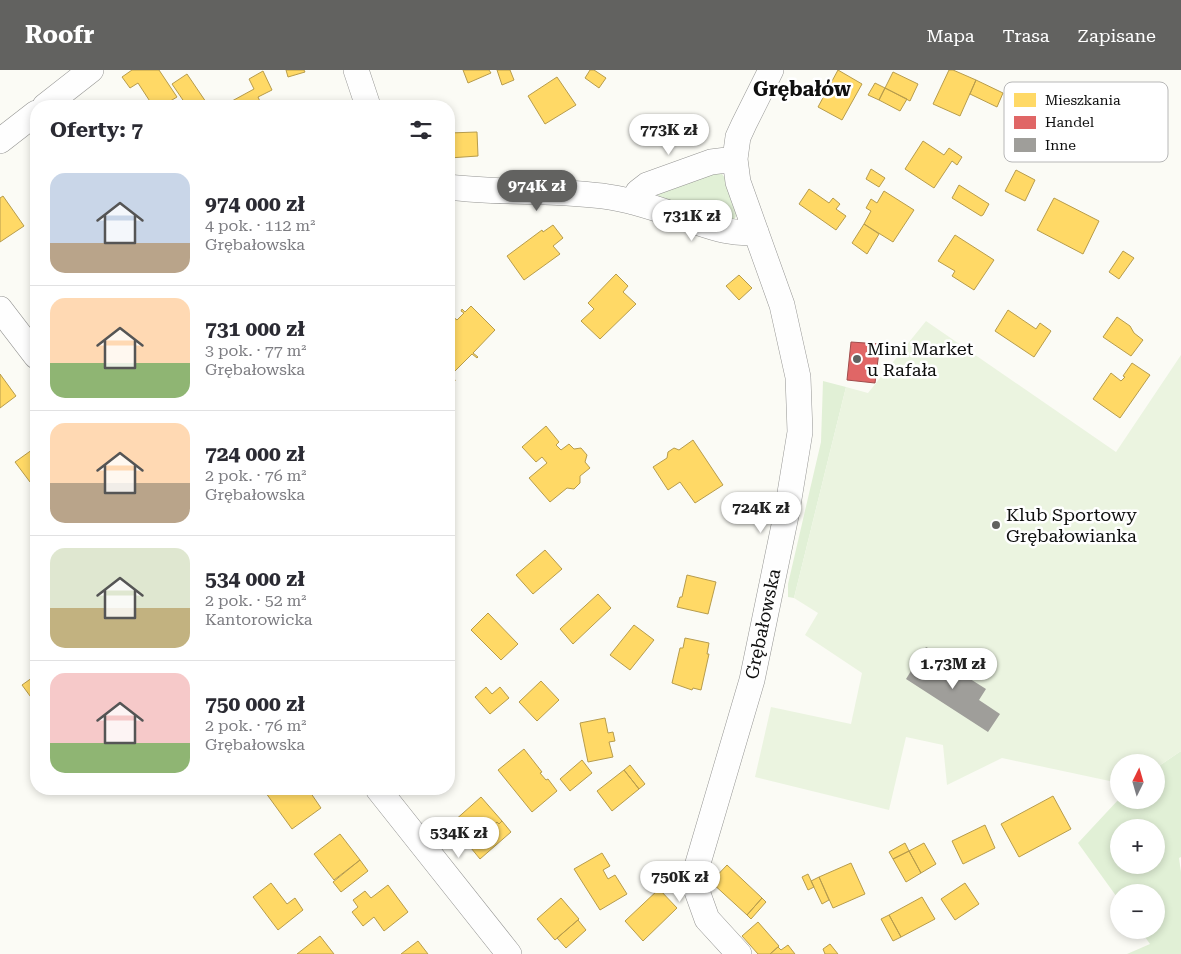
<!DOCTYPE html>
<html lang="pl">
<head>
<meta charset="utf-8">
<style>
	body { margin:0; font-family:"Roboto Serif",serif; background:#f2f2f3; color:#2b2b33; height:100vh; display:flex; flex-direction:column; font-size:19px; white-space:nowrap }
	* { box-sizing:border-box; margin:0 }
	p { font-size:16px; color:#7c7c81 }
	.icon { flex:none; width:28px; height:28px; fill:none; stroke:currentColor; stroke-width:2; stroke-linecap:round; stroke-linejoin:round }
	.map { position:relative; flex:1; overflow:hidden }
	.side { position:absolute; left:30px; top:30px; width:425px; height:695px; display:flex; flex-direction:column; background:#fff; border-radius:20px; box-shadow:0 2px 8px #0003 }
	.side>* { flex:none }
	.needle { width:32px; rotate:5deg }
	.buttons { position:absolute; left:1110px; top:684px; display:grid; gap:10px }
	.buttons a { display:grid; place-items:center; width:55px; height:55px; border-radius:50%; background:#fff; box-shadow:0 2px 8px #0003; font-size:25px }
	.price { position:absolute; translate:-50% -42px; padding:0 11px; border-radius:18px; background:#fff; color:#222; font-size:16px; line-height:32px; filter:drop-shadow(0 1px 2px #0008) }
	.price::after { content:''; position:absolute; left:50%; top:30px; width:15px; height:11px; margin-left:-8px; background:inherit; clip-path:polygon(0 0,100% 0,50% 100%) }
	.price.active { background:#626260; color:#fff }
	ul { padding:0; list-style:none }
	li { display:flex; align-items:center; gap:15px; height:125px; padding:0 20px }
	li+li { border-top:1px solid #e1e1e2 }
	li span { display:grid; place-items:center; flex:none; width:140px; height:100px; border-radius:15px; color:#555 }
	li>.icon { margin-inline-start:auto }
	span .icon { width:60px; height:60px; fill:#fffc; stroke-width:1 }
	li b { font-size:21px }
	h2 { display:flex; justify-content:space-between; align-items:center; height:60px; padding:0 20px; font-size:21px }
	header { display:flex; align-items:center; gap:30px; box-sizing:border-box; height:70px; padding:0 25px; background:#626260; color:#fff }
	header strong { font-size:24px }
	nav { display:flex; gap:28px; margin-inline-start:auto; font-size:18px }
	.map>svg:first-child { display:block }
	.green { fill:#e1f0d6; fill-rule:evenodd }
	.pitch { fill:#ebf4e0 }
	.homes { fill:#ffd966; stroke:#b79c4c }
	.shops { fill:#e06666; stroke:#a14c4c }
	.building { fill:#9f9e9a }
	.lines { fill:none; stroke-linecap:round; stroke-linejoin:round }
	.minor-casing { stroke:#959593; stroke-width:26 }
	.minor { stroke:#fefefe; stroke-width:25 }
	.poi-dot { fill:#626260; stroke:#fff; stroke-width:2 }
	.labels { text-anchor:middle; stroke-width:5; stroke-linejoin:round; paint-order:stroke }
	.poi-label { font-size:18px; fill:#0f0f0f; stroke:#fff; text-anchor:start }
	.street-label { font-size:18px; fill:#0f0f0f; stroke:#fff }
	.quarter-label { font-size:20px; font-weight:bold; fill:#0f0f0f; stroke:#fff }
	.key { fill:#fff; stroke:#b7b7b7; stroke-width:1 }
	.key-label { font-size:14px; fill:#0f0f0f }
</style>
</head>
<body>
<header>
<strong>Roofr</strong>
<nav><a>Mapa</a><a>Trasa</a><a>Zapisane</a></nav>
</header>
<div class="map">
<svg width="1181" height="884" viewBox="0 0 1181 884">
	<rect width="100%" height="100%" fill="#fbfbf5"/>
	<path class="green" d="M720,101L725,108L737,144L734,150H729L659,128L658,123Z
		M823,311L846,317L794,528L788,527V514L821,372Z
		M1181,681V787L1179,788L1181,802V884H1127L1150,874L1140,860H1156V822H1119V830L1078,773L1119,729L1156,730V698ZM1119,758H1156V795H1119Z"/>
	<path class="pitch" d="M926,251L1116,382L1181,285V681L1156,698V692H1119V713L1002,688L947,715L943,675L906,667L889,740L755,707L771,637L851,654L862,603L805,565L818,543L794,528L846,317L868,323Z"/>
	<path class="homes" d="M132,0H159L177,27L162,36H153L138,13L130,18L122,7Z
		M286,0H304L305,2L288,7Z
		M463,0H489L491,3L468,13Z
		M497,0H510L514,10L502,15Z
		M590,0H594L606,8L599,18L585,8Z
		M838,0L862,14L842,50L818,37Z
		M949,0H953L976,10L960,46L933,34Z
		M263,1L272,20L258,27L262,36H235L232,31L254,19L249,9Z
		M893,2L918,14L910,31L885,18Z
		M187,4L206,32L199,36H187L172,14Z
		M557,7L576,35L545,54L528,26Z
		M976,10L1003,23L997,37L970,24Z
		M875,13L885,18L879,30L868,25Z
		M885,18L907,29L900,41L879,30Z
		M477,62L478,86L449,88V63Z
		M923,71L944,85L949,78L962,87L957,95L952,91L934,118L905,99Z
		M871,99L885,108L879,117L866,109Z
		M1016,100L1035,110L1025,131L1005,121Z
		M959,115L989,134L983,145L981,146L952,128Z
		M809,119L829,133L833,128L840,134L836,139L846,146L836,160L799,134Z
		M884,121L914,140L893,172L864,154L871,141L866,138L871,129L877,133Z
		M3,126L24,156L0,172V128Z
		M1054,128L1099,151L1083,184L1037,160Z
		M864,154L879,164L867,184L852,173Z
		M553,155L563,168L553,176L560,184L524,210L507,186L542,160L543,162Z
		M955,165L994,190L974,220L952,206L955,201L938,191Z
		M1123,181L1134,188L1119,209L1109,202Z
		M616,204L628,216L623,222L636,234L600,269L581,251L594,239L588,233Z
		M739,205L752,218L739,230L726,216Z
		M471,236L495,260L473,283L478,287L477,288L472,284L451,305L455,310V311L450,306L449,307V249L452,246L457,250L464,243L461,241L462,239L465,242Z
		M1008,240L1036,259L1040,253L1051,261L1034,287L995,261Z
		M1117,247L1130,256L1134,263L1143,270L1131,286L1103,267Z
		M1132,293L1150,305L1120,348L1093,329L1111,303L1121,311L1125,307L1123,306Z
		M0,304L16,326L0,338Z
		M546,356L559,372L556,375L561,380L569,374L574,379L581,378L587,385L585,392L590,398L580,406V413L574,419L567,418L550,432L529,408L547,393L542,387L536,392L522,377Z
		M693,370L723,415L695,433L680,412L668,420L653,397L667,388L668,382L674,378L679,380Z
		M36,377V407L30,412L15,392Z
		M545,480L562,499L533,524L516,505Z
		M687,505L716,512L708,544L677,537L680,527H682Z
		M598,524L611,538L573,574L560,559Z
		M488,543L518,574L501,590L471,560Z
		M634,555L654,570L630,600L610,585Z
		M685,568L709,573L707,584H709L701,620L693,618L692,620L672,613L680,578H683Z
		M36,605V628L33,630L22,615Z
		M541,611L559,630L537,651L519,632Z
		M486,617L492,624L500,617L509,628L490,644L475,627Z
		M605,648L608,663L613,662L615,671L609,672L613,687L588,692L580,653Z
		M524,679L542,702L540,703L546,710L548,709L557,721L532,742L498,700Z
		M582,690L592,703L570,721L560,709Z
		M630,695L645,714L639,719L624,700Z
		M624,700L639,719L612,741L597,721Z
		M263,719H308L321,738L292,759Z
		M1053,726L1071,759L1019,787L1001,754Z
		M481,727L502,751L499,754L497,752L473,775L453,752Z
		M502,751L511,762L480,789L471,778L497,752L499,754Z
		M985,755L995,778L963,794L952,771Z
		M447,758L458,772L451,779L439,765Z
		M340,764L360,790L334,810L314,784Z
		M905,773L909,781L893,789L889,782Z
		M924,773L936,794L921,803L909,781Z
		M909,781L921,803L906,812L893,789Z
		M602,783L610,796L603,800L608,809L615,805L627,824L600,840L574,799Z
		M360,790L368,801L341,822L333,812Z
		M851,793L865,824L833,838L819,807Z
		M727,795L762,828L747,845L711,812Z
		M808,804L814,817L808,820L802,807Z
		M819,807L829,830L822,834L811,811Z
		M271,813L287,834L295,828L303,840L278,860L253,827Z
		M965,813L979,834L955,850L941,829Z
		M388,815L408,842L384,861L374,847L363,856L352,842L358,837L353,830L365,821L371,828Z
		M659,819L677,838L643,871L625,851Z
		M922,827L935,849L901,867L889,845Z
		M561,828L579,849L555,870L537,849Z
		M762,828L766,832L751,849L747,845Z
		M889,845L901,867L893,871L881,849Z
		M578,850L586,860L566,878L557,868Z
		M758,852L779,876L770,884H758L742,866Z
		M320,866L334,884H297Z
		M418,871L428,884H401Z
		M830,874L838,884H825L823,879Z
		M788,875L795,884H770L778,877L781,880Z"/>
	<path class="shops" d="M851,272L880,274L875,313L847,310Z"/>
	<path class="building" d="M926,577L928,578L926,581L986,619L979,630L1000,644L988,662L906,609Z"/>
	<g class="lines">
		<defs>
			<path id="minor" d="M356,0L368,36
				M45,36L91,0
				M0,71L36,43
				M449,117C502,124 556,119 609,127C637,131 665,142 693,151C714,158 733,165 756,162
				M633,132L638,122L647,115L711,92L735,89
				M0,239L36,286
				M378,719L509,884
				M739,884L707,849L693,810L752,610L787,441L800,362L798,307L782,235L738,112L735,89L738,67L744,54L771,0"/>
		</defs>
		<use href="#minor" class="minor-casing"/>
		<use href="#minor" class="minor"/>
	</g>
	<g class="poi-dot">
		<circle cx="857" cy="289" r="5"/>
		<circle cx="996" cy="455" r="5"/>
	</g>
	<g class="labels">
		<g class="poi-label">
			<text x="867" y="285">Mini Market<tspan x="867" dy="21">u Rafała</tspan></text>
			<text x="1006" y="451">Klub Sportowy<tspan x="1006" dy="21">Grębałowianka</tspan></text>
		</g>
		<g class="street-label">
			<text transform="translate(763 554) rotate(-78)" y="6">Grębałowska</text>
		</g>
		<g class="quarter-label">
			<text x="802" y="26">Grębałów</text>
		</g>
	</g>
	<rect x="1004" y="12" width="164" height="80" rx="8" class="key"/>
	<rect x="1014" y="23" width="22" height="14" fill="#ffd966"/>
	<rect x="1014" y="46" width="22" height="13" fill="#e06666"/>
	<rect x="1014" y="68" width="22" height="14" fill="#9f9e9a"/>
	<g class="key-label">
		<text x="1045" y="35">Mieszkania</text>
		<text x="1045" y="57">Handel</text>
		<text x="1045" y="80">Inne</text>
	</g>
</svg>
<div class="buttons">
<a><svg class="needle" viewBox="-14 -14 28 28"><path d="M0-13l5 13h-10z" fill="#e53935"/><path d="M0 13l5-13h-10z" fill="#7c7c81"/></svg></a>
<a>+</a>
<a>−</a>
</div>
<b class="price" style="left:669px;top:86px">773K zł</b>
<b class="price active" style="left:537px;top:142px">974K zł</b>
<b class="price" style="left:692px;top:172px">731K zł</b>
<b class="price" style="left:761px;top:464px">724K zł</b>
<b class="price" style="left:953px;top:620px">1.73M zł</b>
<b class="price" style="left:459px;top:789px">534K zł</b>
<b class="price" style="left:680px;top:833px">750K zł</b>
<section class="side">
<h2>Oferty: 7<svg class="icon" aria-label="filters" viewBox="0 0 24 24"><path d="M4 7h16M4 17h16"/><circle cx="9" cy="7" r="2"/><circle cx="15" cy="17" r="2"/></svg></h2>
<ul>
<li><span style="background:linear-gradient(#c9d6e8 70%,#b9a48a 0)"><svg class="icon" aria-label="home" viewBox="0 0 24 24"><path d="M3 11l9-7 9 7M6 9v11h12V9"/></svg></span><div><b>974 000 zł</b><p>4 pok. · 112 m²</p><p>Grębałowska</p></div></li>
<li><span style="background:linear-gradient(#ffd9b3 65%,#8fb573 0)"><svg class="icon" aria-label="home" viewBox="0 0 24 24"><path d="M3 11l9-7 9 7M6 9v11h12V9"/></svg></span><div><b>731 000 zł</b><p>3 pok. · 77 m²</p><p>Grębałowska</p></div></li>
<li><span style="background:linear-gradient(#ffd9b3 60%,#b9a48a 0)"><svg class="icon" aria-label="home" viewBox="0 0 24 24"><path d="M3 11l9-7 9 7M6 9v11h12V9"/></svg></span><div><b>724 000 zł</b><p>2 pok. · 76 m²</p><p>Grębałowska</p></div></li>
<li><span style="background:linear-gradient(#dfe7d0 60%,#c2b280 0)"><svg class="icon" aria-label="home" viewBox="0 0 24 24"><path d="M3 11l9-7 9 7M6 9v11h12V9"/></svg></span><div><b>534 000 zł</b><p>2 pok. · 52 m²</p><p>Kantorowicka</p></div></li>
<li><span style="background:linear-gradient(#f6c9c9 70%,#8fb573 0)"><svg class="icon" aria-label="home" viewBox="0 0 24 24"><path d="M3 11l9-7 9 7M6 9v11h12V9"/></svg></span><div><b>750 000 zł</b><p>2 pok. · 76 m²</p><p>Grębałowska</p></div></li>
</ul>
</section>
</div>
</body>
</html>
